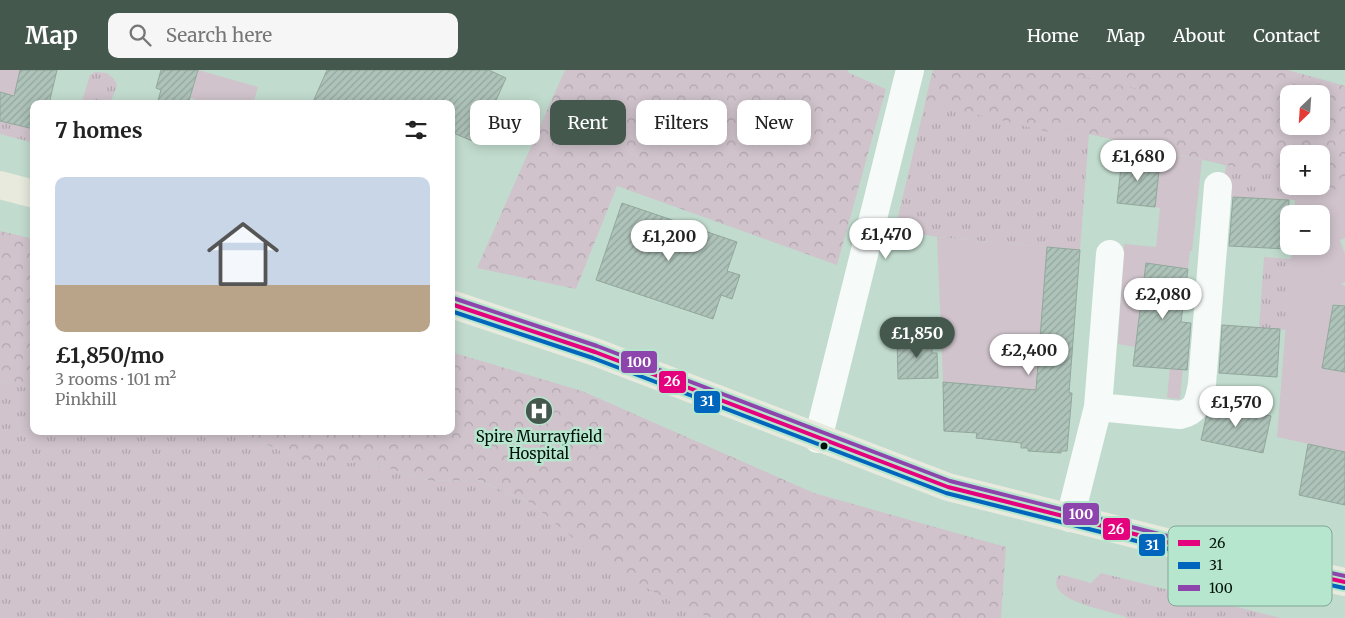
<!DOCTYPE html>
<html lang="en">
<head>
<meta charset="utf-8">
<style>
	body { margin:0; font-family:Merriweather,serif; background:#f6f6f6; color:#222; height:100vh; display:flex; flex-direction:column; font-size:19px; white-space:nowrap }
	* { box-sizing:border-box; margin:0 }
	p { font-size:16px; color:#767676 }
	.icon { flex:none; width:28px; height:28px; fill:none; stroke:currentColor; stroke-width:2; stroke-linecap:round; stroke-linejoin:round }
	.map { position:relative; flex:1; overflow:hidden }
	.side { position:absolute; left:30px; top:30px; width:425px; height:335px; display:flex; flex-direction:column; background:#fff; border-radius:10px; box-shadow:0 2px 12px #0003 }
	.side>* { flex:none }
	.hud { position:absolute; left:470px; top:30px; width:475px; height:45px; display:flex; gap:10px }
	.needle { width:32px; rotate:205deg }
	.fabs { position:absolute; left:1280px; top:15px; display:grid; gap:10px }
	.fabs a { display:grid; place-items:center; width:50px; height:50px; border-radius:10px; background:#fff; box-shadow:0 2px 12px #0003; font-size:25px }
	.price { position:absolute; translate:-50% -42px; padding:0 11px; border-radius:18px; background:#fff; color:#222; font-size:16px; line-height:32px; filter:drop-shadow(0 1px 2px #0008) }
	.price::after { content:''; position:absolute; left:50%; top:30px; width:15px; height:11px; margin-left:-8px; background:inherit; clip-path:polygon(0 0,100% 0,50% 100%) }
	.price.active { background:#44584e; color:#fff }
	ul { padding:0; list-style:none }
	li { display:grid; align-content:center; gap:10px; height:265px; padding:0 25px }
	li+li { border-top:1px solid #e0e0e0 }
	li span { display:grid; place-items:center; height:155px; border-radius:10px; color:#555 }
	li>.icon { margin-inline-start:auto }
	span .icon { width:90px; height:90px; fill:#fffc; stroke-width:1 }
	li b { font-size:21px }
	h2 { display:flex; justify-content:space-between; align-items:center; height:60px; padding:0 25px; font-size:21px }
	.chip { padding:0 18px; border-radius:10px; background:#fff; box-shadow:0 2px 12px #0003; font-size:18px; line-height:45px }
	.chip.active { background:#44584e; color:#fff }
	header { display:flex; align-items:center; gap:30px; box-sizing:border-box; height:70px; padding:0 25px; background:#44584e; color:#fff }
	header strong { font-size:24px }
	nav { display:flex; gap:28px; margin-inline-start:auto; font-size:18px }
	.search { width:350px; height:45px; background:#f6f6f6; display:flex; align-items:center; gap:12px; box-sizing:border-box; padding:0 18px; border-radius:10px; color:#767676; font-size:19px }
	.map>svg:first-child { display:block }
	.grass { fill:url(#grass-tufts); fill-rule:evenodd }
	.forest { fill:url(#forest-crowns); fill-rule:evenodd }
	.garden { fill:#d0c3cc }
	.building { fill:url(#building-hatch); stroke:#92a79c }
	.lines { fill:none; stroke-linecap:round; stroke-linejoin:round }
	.street { stroke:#f6faf8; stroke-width:28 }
	.primary { stroke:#e7eadd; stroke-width:28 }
	.bus-1-casing { stroke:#b6e7ce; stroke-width:8 }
	.bus-2-casing { stroke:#b6e7ce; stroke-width:8 }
	.bus-3-casing { stroke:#b6e7ce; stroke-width:8 }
	.bus-1 { stroke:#e5007d; stroke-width:4 }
	.bus-2 { stroke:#0065bd; stroke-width:4 }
	.bus-3 { stroke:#8e44ad; stroke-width:4 }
	.bus-dot { fill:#011109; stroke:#b6e7ce; stroke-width:2 }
	.labels { text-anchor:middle; stroke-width:5; stroke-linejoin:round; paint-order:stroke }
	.poi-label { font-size:15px; fill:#011109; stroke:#b6e7ce }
	.key { fill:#b6e7ce; stroke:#80a793; stroke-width:1 }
	.key-label { font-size:14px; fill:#011109 }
	.line-badge { stroke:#b6e7ce; stroke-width:2 }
	.badge-label { font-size:14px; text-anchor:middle; font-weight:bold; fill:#fff }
</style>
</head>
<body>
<header>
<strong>Map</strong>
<div class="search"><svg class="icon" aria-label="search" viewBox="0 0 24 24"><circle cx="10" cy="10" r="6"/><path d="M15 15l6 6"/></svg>Search here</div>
<nav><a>Home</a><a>Map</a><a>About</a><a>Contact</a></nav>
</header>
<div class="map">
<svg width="1345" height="548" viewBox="0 0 1345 548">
	<defs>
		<pattern id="grass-tufts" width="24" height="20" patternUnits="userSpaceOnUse" patternTransform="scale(1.25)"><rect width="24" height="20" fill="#d0c3cc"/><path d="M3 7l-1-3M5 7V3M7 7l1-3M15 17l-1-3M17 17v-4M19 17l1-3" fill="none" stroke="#b1a6ae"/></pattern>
		<pattern id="forest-crowns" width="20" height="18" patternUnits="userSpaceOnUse" patternTransform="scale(1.25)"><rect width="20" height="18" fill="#d0c3cc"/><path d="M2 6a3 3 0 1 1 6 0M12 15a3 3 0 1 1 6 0" fill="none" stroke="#b1a6ae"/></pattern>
		<pattern id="building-hatch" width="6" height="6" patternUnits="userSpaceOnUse" patternTransform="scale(1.25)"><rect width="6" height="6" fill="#aec3b9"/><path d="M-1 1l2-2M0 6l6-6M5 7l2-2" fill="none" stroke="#94a69e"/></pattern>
	</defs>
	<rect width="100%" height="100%" fill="#c1dcce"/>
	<path class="grass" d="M933,0H1287L1345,16V122L1319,116H1321V84H1289V116H1296L1295,130L1222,127L1226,95L1089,64L1080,180L937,167L895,159ZM1289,24H1321V56H1289Z
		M95,2L107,3L114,9L117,15L110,34H81L90,5Z
		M0,51L34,59V73L0,64Z
		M1264,187L1291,189L1286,260L1259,258Z
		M0,312L34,319V361H237L299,389L330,393H370L431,411L477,410L531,433L574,469L682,538L713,548H0Z
		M1101,503L1281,548H1128C1113,540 1044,532 1058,506L1063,505L1091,513Z"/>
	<path class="forest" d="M565,0H847L849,3L886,19L837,195L617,116L576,219L477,198Z
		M933,0H1287L1345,16V122L1319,116H1321V84H1289V109L1068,59L1057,64L925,32ZM1054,1L1258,44L1054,2ZM1289,24H1321V56H1289Z
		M0,161L34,169V319L0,312Z
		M451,282L582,321L814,423L1006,477L1001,548H713L682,538L617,501L574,469L531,433L478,410L431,411L370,393H330L299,389L237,361H451Z"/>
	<path class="garden" d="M0,0H20L14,26L0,23Z
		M198,0L258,17L253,34H194L195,29L190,28Z
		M1123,72L1202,90L1192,181H1190L1188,199L1146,193L1135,277L1118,274L1124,174L1156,177L1160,138L1155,137L1160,93L1122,88Z
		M1296,116H1319L1345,122V168L1340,170L1345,184V212L1341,214L1345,216V236L1333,234L1322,298L1345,302V382L1277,367L1292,176H1321V144H1294Z
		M937,167L1047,177L1036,321L943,312Z
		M1171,285L1184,287L1180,329L1167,328Z"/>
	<path class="building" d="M20,0H57L49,34H34V59L0,51V22L14,26Z
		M161,0H198L188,34H157L161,20L156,18Z
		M327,0H489L506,8L477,73L451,62V34H312Z
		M1122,88L1160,92L1155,137L1117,133Z
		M1233,127L1289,130L1287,179L1229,176Z
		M622,133L737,172L727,201L740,205L732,229L721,225L713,249L596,210Z
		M1047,177L1080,180L1069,323H1072L1067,381H1061V383L1028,381V378H1021V373L976,368L977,363L944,361L943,312L1036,320Z
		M1146,193L1188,199L1181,252L1191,253L1187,300L1133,296Z
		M1333,235L1345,236V302L1322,298Z
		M1222,255L1280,259L1277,307L1219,303Z
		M932,267V283H937L938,308L898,309L897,269Z
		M1214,334L1271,346L1263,383L1201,370L1206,348Z
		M1308,374L1345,382V435L1299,425Z"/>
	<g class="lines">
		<path class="street" d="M1098,337L1180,345C1198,341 1199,330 1202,314L1218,116
			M818,369L910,0
			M1070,448L1098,337L1110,184"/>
		<path class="primary" d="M0,115L34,124
			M451,234L595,282L948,417L1178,475L1345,512"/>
		<defs>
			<path id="bus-1" d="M451,234L595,282L948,417L1178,475L1345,512"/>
			<path id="bus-2" d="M451,241L593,288L946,423L1176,481L1344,518"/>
			<path id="bus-3" d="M453,228L597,276L950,411L1179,469L1345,506"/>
		</defs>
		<use href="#bus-1" class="bus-1-casing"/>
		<use href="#bus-2" class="bus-2-casing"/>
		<use href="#bus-3" class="bus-3-casing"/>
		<use href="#bus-1" class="bus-1"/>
		<use href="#bus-2" class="bus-2"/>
		<use href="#bus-3" class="bus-3"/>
	</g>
	<defs>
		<symbol id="hospital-disc" viewBox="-11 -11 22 22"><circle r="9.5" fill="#44584e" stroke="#b6e7ce"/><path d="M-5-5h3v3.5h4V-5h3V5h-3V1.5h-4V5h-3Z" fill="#fff"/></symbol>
	</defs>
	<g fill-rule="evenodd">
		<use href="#hospital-disc" x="523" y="325" width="32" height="32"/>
	</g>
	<circle class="bus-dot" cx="824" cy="376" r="4.5"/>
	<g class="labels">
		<g class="poi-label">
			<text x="539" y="372">Spire Murrayfield<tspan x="539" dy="17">Hospital</tspan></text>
		</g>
	</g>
	<rect x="1168" y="456" width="164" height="80" rx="8" class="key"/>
	<rect x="1178" y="470" width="22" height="6" fill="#e5007d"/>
	<rect x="1178" y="492" width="22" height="7" fill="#0065bd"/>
	<rect x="1178" y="515" width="22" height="6" fill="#8e44ad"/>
	<g class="key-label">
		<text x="1209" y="478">26</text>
		<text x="1209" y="500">31</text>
		<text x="1209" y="523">100</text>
	</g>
	<g class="line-badge">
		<rect x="620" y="280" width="38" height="24" rx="5" fill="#8e44ad"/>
		<rect x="658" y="300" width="29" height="24" rx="5" fill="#e5007d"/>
		<rect x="693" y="320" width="28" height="24" rx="5" fill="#0065bd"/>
		<rect x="1062" y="432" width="38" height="24" rx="5" fill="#8e44ad"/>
		<rect x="1102" y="447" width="29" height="24" rx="5" fill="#e5007d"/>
		<rect x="1138" y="463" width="28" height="24" rx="5" fill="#0065bd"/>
	</g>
	<g class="badge-label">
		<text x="639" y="297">100</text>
		<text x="672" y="316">26</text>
		<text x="707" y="336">31</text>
		<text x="1081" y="449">100</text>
		<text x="1116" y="464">26</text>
		<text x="1152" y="480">31</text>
	</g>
</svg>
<div class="fabs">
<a><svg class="needle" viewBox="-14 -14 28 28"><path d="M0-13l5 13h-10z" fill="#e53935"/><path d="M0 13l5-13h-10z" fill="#767676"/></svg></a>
<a>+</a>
<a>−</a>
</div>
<b class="price" style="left:1138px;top:112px">£1,680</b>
<b class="price" style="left:886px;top:190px">£1,470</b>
<b class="price" style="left:669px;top:192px">£1,200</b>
<b class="price" style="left:1163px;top:250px">£2,080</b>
<b class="price active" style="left:917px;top:289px">£1,850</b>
<b class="price" style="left:1029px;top:306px">£2,400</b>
<b class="price" style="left:1236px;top:358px">£1,570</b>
<div class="hud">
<a class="chip">Buy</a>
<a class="chip active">Rent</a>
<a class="chip">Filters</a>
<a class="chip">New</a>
</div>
<section class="side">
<h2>7 homes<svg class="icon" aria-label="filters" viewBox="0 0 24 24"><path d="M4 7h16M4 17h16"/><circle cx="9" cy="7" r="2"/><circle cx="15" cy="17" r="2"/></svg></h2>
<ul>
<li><span style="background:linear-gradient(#c9d6e8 70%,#b9a48a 0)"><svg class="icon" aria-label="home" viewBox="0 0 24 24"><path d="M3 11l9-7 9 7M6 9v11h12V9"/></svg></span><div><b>£1,850/mo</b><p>3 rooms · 101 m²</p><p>Pinkhill</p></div></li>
</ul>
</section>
</div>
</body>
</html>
